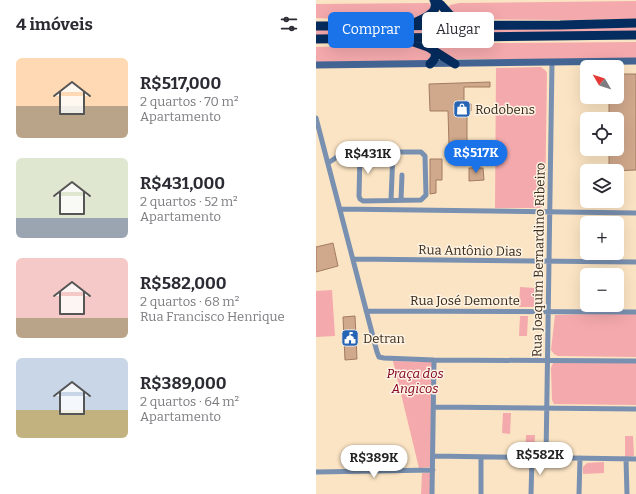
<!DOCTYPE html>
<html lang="pt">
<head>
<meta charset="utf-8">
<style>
	body { margin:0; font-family:Bitter,serif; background:#f2f2f3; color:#2b2b33; height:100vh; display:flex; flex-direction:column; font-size:15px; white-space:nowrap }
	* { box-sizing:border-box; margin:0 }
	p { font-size:13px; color:#7c7c81 }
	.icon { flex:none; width:22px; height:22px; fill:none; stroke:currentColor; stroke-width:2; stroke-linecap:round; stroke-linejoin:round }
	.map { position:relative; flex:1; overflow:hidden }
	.drawer { display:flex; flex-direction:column; background:#fff; width:316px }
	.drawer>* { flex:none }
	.guide { position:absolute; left:12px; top:12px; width:248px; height:36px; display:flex; gap:8px }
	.needle { width:26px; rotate:309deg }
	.fabs { position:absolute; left:264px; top:60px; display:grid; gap:8px }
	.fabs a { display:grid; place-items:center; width:44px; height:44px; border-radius:6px; background:#fff; box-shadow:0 4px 16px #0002; font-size:20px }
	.price { position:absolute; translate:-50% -34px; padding:0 9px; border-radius:14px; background:#fff; color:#222; font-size:13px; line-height:26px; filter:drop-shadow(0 1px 2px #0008) }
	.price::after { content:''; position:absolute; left:50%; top:24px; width:12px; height:9px; margin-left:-6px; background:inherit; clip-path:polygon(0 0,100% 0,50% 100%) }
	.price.active { background:#1a73e8; color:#fff }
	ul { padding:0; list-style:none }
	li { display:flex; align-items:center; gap:12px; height:100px; padding:0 16px }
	li span { display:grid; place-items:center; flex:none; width:112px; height:80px; border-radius:6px; color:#555 }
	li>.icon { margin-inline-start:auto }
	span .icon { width:48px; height:48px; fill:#fffc; stroke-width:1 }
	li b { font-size:17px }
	h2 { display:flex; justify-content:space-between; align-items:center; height:48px; padding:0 16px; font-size:17px }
	.pill { padding:0 14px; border-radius:6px; background:#fff; box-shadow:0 4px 16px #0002; font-size:14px; line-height:36px }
	.pill.active { background:#1a73e8; color:#fff }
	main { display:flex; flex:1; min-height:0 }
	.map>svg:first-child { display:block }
	.green { fill:#f4a9ac }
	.building { fill:#d0a88b; stroke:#a27c61 }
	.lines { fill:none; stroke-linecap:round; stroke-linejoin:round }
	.street { stroke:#7990b0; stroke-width:5 }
	.secondary { stroke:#446593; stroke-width:7 }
	.highway { stroke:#052c5e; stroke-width:9 }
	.labels { text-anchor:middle; stroke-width:3; stroke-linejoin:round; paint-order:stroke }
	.poi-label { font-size:13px; fill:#352a1a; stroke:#fff3e3; text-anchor:start }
	.street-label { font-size:13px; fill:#352a1a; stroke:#fff3e3 }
	.park-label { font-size:13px; font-style:italic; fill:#820325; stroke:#fff3e3 }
</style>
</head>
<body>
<main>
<section class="drawer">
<h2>4 imóveis<svg class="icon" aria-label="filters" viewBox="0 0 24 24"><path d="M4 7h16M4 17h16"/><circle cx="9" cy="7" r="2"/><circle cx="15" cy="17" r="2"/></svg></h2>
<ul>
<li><span style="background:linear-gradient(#ffd9b3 60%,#b9a48a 0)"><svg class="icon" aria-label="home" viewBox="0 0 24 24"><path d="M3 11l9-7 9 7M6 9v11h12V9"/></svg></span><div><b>R$517,000</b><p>2 quartos · 70 m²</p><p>Apartamento</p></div></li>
<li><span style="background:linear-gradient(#dfe7d0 75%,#9aa5b1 0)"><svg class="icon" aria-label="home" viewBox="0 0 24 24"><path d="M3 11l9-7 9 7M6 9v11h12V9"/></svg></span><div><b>R$431,000</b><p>2 quartos · 52 m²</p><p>Apartamento</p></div></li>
<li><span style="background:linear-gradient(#f6c9c9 75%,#b9a48a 0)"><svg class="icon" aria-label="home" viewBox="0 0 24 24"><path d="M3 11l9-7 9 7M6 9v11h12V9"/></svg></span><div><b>R$582,000</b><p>2 quartos · 68 m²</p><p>Rua Francisco Henrique</p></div></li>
<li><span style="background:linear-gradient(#c9d6e8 65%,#c2b280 0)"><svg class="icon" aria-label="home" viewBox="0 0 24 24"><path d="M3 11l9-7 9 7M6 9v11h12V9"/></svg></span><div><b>R$389,000</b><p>2 quartos · 64 m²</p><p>Apartamento</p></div></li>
</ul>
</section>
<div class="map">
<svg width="320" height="494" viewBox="0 0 320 494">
	<rect width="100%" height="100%" fill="#fbe4c3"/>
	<path class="green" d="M320,1V19L255,20L146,19L132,8L134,5L143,3Z
		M113,3L116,8L102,18L40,20L0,18V4Z
		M320,26V32L0,35V28Z
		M116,42L182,43L320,42V59H140L133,58L117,45Z
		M98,44L117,54L111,61L0,62V47Z
		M225,67L229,70L231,73L229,205L223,208H179L180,68Z
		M204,287L219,288V307H203Z
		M16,290L19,336L0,337V291Z
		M275,314H320V357L242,356L238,354L235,350L239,315Z
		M204,316H212L211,336H203Z
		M77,361L116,362L115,467L103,468Z
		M242,362L320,363V405L238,404L236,400L235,368L237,363Z
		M187,413H195L194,434L186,433Z
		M210,435H219L218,454H209Z
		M309,436H317L318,456L309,457Z
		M288,462V473L267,474V467L271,463Z
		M106,473H116V494H105Z"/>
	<path class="building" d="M301,74H320V170L293,171V149H301V119H293V97H301Z
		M174,82V87H148V104H155V111H151V145H133L132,111H114L113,84Z
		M114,159H126V180H120V193L114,194Z
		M153,168H167L168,180L153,181Z
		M17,243L22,266L0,272V247Z
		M39,316L41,359L29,360L27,317Z"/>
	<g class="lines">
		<path class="street" d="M0,118L61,352L63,357L68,358L118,360L320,361
			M12,163L24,155L30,154L77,152H105L109,156L110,195L105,200L47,201L44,199L43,196L44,154
			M75,200L77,152
			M85,200L86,175
			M24,209L320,213
			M37,259L320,262
			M50,311L320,312
			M118,407L320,409
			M117,456L320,459
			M230,458L236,63
			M310,459L311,494
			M0,472L117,470
			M116,494L118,360
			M165,494V457
			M215,494L216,458
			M263,494L264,458"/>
		<path class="secondary" d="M0,65L320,61"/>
		<path class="highway" d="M118,0L125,5L134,15L152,23
			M95,25C104,19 125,14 118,0
			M0,26L244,25L320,23
			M0,39L320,35
			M92,40L112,47L139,64
			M114,64C118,60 120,58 119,52"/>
	</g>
	<defs>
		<symbol id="shop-square" viewBox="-11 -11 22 22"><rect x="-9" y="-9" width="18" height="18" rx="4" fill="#2563b5" stroke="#fff3e3"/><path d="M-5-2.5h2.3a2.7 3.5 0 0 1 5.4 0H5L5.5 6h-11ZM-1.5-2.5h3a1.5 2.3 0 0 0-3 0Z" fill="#fff"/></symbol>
		<symbol id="civic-square" viewBox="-11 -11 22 22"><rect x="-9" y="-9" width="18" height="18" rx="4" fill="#2563b5" stroke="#fff3e3"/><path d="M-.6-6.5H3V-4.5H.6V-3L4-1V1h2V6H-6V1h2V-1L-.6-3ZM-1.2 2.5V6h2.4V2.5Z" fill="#fff"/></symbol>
	</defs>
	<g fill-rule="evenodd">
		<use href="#shop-square" x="136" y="99" width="20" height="20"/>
		<use href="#civic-square" x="24" y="328" width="20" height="20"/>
	</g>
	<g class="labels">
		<g class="poi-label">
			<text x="159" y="114">Rodobens</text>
			<text x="47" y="343">Detran</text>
		</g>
		<g class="street-label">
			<text transform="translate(154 250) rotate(1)" y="5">Rua Antônio Dias</text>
			<text transform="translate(222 260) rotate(-89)" y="5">Rua Joaquim Bernardino Ribeiro</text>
			<text x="149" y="305">Rua José Demonte</text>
		</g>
		<g class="park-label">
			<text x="99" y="378">Praça dos<tspan x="99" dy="15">Angicos</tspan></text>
		</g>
	</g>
</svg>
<div class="fabs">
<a><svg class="needle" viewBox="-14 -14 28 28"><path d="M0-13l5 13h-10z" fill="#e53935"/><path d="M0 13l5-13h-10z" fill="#7c7c81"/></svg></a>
<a><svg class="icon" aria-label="locate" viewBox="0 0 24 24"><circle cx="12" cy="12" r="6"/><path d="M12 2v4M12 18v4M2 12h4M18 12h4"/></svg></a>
<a><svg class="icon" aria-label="layers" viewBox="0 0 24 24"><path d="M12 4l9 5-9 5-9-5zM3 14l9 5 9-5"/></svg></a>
<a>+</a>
<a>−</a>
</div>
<b class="price active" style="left:160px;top:174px">R$517K</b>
<b class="price" style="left:52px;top:175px">R$431K</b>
<b class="price" style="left:224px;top:476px">R$582K</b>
<b class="price" style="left:58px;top:479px">R$389K</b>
<div class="guide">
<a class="pill active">Comprar</a>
<a class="pill">Alugar</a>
</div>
</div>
</main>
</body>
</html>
